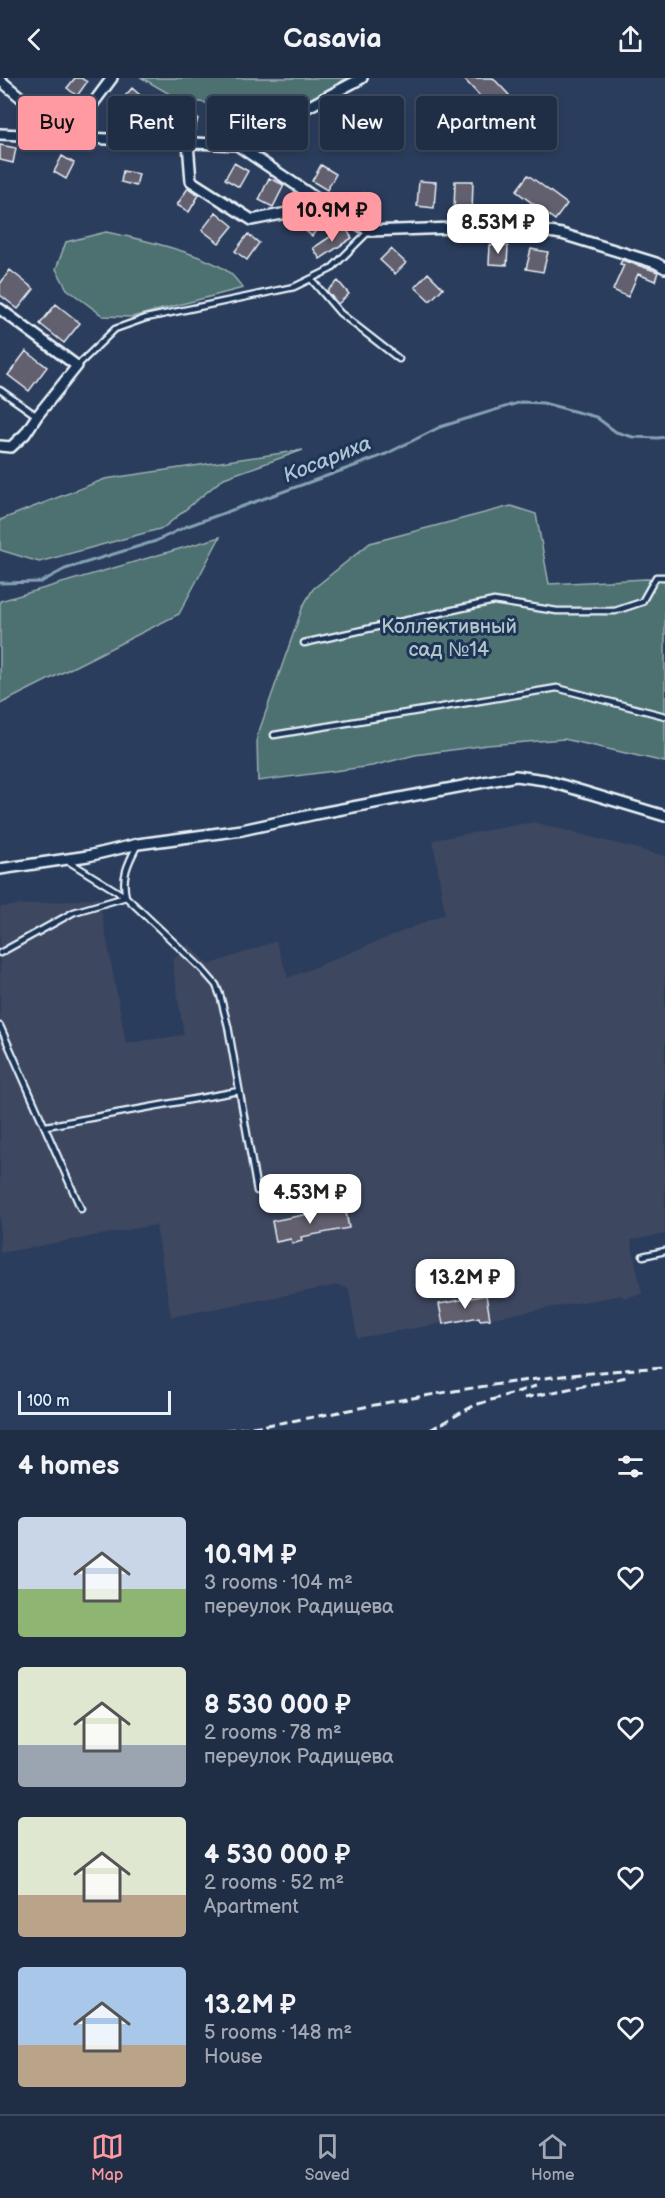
<!DOCTYPE html>
<html lang="en">
<head>
<meta charset="utf-8">
<style>
	body { margin:0; font-family:"Balsamiq Sans",sans-serif; background:#28364c; color:#f1f3f6; height:100vh; display:flex; flex-direction:column; font-size:22px; white-space:nowrap }
	* { box-sizing:border-box; margin:0 }
	p { font-size:20px; color:#a2a8b3 }
	.icon { flex:none; width:33px; height:33px; fill:none; stroke:currentColor; stroke-width:2; stroke-linecap:round; stroke-linejoin:round }
	.map { position:relative; height:1352px; overflow:hidden }
	.drawer { display:flex; flex-direction:column; background:#202e45; flex:1 }
	.drawer>* { flex:none }
	.top-card { position:absolute; left:18px; top:18px; width:630px; height:54px; display:flex; gap:12px }
	.scale { position:absolute; left:18px; bottom:15px; width:153px; box-sizing:border-box; padding-left:6px; border:3px solid #e8f1f8; border-top:0; font-size:16px; line-height:21px; white-space:nowrap; color:#e8f1f8; -webkit-text-stroke:4px #1d3557; paint-order:stroke }
	.price { position:absolute; translate:-50% -51px; padding:0 14px; border-radius:12px; background:#fff; color:#222; font-size:20px; line-height:39px; filter:drop-shadow(0 2px 3px #0008) }
	.price::after { content:''; position:absolute; left:50%; top:36px; width:18px; height:14px; margin-left:-9px; background:inherit; clip-path:polygon(0 0,100% 0,50% 100%) }
	.price.selected { background:#ff9aa2; color:#111 }
	ul { padding:0; list-style:none }
	li { display:flex; align-items:center; gap:18px; height:150px; padding:0 18px }
	li span { display:grid; place-items:center; flex:none; width:168px; height:120px; border-radius:6px; color:#555 }
	li>.icon { margin-inline-start:auto }
	span .icon { width:72px; height:72px; fill:#fffc; stroke-width:1 }
	li b { font-size:26px }
	h2 { display:flex; justify-content:space-between; align-items:center; height:72px; padding:0 18px; font-size:26px }
	.pill { padding:0 21px; border-radius:6px; background:#202e45; box-shadow:0 3px 9px #0003,0 0 0 2px #3d4a5e; font-size:21px; line-height:54px }
	.pill.selected { background:#ff9aa2; color:#111 }
	header { display:flex; justify-content:space-between; align-items:center; height:78px; padding:0 18px; background:#202e45; font-size:27px; font-weight:600 }
	.menu { display:flex; justify-content:space-around; align-items:center; height:84px; border-top:2px solid #3d4a5e; background:#202e45; font-size:16px; color:#a2a8b3 }
	.menu a { display:grid; justify-items:center; gap:3px }
	.menu .selected { color:#ff9aa2 }
	.map>svg:first-child { display:block }
	.built { fill:#3c4761 }
	.green { fill:#4d6f70; stroke:#9ab0b4; stroke-width:1.5 }
	.lines { fill:none; stroke-linecap:round; stroke-linejoin:round }
	.stream { stroke:#84a2b5; stroke-width:3 }
	.building { fill:#625f6e; stroke:#e8f1f8; stroke-width:1.5 }
	.service-casing { stroke:#e8f1f8; stroke-width:9 }
	.minor-casing { stroke:#e8f1f8; stroke-width:14 }
	.service { stroke:#1d3557; stroke-width:4.5 }
	.minor { stroke:#1d3557; stroke-width:9 }
	.rail { stroke:#e8f1f8; stroke-width:3; stroke-dasharray:9 4.5; stroke-linecap:butt }
	.labels { text-anchor:middle; stroke-width:6; stroke-linejoin:round; paint-order:stroke }
	.park-label { font-size:20px; fill:#b2c4c8; stroke:#1d3557 }
	.water-label { font-size:21px; font-style:italic; fill:#aec3d1; stroke:#1d3557 }
</style>
</head>
<body>
<header><svg class="icon" aria-label="back" viewBox="0 0 24 24"><path d="M15 5l-7 7 7 7"/></svg>Casavia<svg class="icon" aria-label="share" viewBox="0 0 24 24"><path d="M12 15V3M7 8l5-5 5 5M5 13v7h14v-7"/></svg></header>
<div class="map">
<svg width="665" height="1352" viewBox="0 0 665 1352">
	<rect width="100%" height="100%" fill="#2b3d5c"/>
	<filter id="ink" filterUnits="userSpaceOnUse"><feTurbulence type="fractalNoise" baseFrequency=".0167" numOctaves="2"/><feDisplacementMap in="SourceGraphic" scale="12" xChannelSelector="R" yChannelSelector="G"/><feConvolveMatrix kernelMatrix="1 2 1 2 8 2 1 2 1" color-interpolation-filters="sRGB"/></filter>
	<g filter="url(#ink)">
		<path class="built" d="M533,744L665,778V1156L631,1162L642,1216L623,1220L622,1217L480,1242L479,1239L357,1260L349,1211L339,1207L171,1239L156,1147L0,1175V829L99,820L126,965L184,957L172,883L189,866L209,887L276,863L288,900L445,836L433,762Z"/>
		<path class="green" d="M142,0H347L236,65L217,61L208,53L222,27L178,21Z
			M106,154C136,160 208,176 231,196C235,200 239,205 243,210L132,239L103,238L67,211L56,191L66,164Z
			M303,372L224,400L163,450L39,484L0,472V442L105,401Z
			M511,428L536,436L549,506L646,501L665,502V684L564,661L487,667L415,677L372,688L258,703L257,659L303,528L313,511L370,465Z
			M220,459L179,536L0,626V523Z"/>
		<g class="lines">
			<path class="stream" d="M0,505L41,504L65,491L156,463L185,449L357,387L386,376L440,349L521,324L543,325L596,339L616,354L633,359L658,360L665,359"/>
		</g>
		<path class="building" d="M75,0H81L87,4L77,18L67,10Z
			M463,0H493L509,17L493,32Z
			M132,10L148,24L129,45L114,31Z
			M46,16L61,27L53,37L39,26Z
			M180,36L198,40L194,56L176,52Z
			M0,67L16,70L13,85L0,82Z
			M62,78L74,85L66,101L54,94Z
			M234,85L248,93L239,109L225,101Z
			M321,87L336,96L327,112L312,103Z
			M123,93L139,96L136,108L121,104Z
			M528,97L567,126L555,142L516,113Z
			M269,100L284,107L273,129L259,122Z
			M419,103L436,104L434,130L417,128Z
			M455,103H473L472,135L454,134Z
			M188,110L199,117L189,134L177,127Z
			M363,115L375,123L367,135L355,127Z
			M216,134L233,148L219,165L202,152Z
			M304,139L318,150L312,158L298,147Z
			M345,149L352,160L320,181L313,170Z
			M248,156L259,165L247,182L235,173Z
			M490,167L508,168L507,187L489,186Z
			M391,171L406,185L395,196L380,182Z
			M531,171L548,174L543,194L526,191Z
			M622,182L658,194L655,203L638,196L628,219L613,212L624,187L620,186Z
			M10,192L34,211L18,231L0,217V206Z
			M428,195L443,210L430,223L415,209Z
			M338,203L349,216L338,226L327,213Z
			M56,226L80,245L64,265L40,246Z
			M26,273L47,289L29,313L8,297Z
			M345,1129L349,1150L301,1159L302,1163L292,1166L291,1161L276,1164L272,1143Z
			M486,1217L490,1241L480,1242L479,1239L443,1246L439,1226Z"/>
		<g class="lines">
			<defs>
				<path id="service" d="M311,201L340,235L399,281
					M77,288L115,251L146,240L294,209L331,191L369,153
					M0,312L37,338
					M304,565L494,523L557,533H615L642,524L656,499H665
					M274,657L557,610L665,638
					M68,783L126,819L202,891L216,907L220,917L228,948L257,1113
					M0,875L74,834L126,819C121,799 128,785 137,768
					M0,948L81,1131
					M46,1048L239,1013
					M643,1178L665,1173"/>
				<path id="minor" d="M0,2L68,59L112,0
					M0,56L237,67L326,127L369,153L510,148L562,156L656,185L665,190
					M188,65L191,103L252,142L326,127
					M237,67L362,0
					M0,231L77,288L37,338L25,356L11,369L0,368
					M0,791L88,778L138,766L242,752L316,736L516,698L545,702L665,738"/>
			</defs>
			<use href="#service" class="service-casing"/>
			<use href="#minor" class="minor-casing"/>
			<use href="#service" class="service"/>
			<use href="#minor" class="minor"/>
			<path class="rail" d="M524,1320L627,1299
				M225,1352C292,1346 357,1329 424,1318C504,1304 584,1294 665,1289
				M430,1352L475,1327L536,1308"/>
		</g>
	</g>
	<g class="labels">
		<g class="park-label">
			<text x="449" y="555">Коллективный<tspan x="449" dy="23">сад №14</tspan></text>
		</g>
		<g class="water-label">
			<text transform="translate(327 381) rotate(-22)" y="7">Косариха</text>
		</g>
	</g>
</svg>
<div class="scale">100 m</div>
<b class="price selected" style="left:332px;top:165px">10.9M ₽</b>
<b class="price" style="left:498px;top:177px">8.53M ₽</b>
<b class="price" style="left:310px;top:1147px">4.53M ₽</b>
<b class="price" style="left:465px;top:1232px">13.2M ₽</b>
<div class="top-card">
<a class="pill selected">Buy</a>
<a class="pill">Rent</a>
<a class="pill">Filters</a>
<a class="pill">New</a>
<a class="pill">Apartment</a>
</div>
</div>
<section class="drawer">
<h2>4 homes<svg class="icon" aria-label="filters" viewBox="0 0 24 24"><path d="M4 7h16M4 17h16"/><circle cx="9" cy="7" r="2"/><circle cx="15" cy="17" r="2"/></svg></h2>
<ul>
<li><span style="background:linear-gradient(#c9d6e8 60%,#8fb573 0)"><svg class="icon" aria-label="home" viewBox="0 0 24 24"><path d="M3 11l9-7 9 7M6 9v11h12V9"/></svg></span><div><b>10.9M ₽</b><p>3 rooms · 104 m²</p><p>переулок Радищева</p></div><svg class="icon" aria-label="heart" viewBox="0 0 24 24"><path d="M12 20l-8-8c-3-5 5-10 8-4 3-6 11-1 8 4z"/></svg></li>
<li><span style="background:linear-gradient(#dfe7d0 65%,#9aa5b1 0)"><svg class="icon" aria-label="home" viewBox="0 0 24 24"><path d="M3 11l9-7 9 7M6 9v11h12V9"/></svg></span><div><b>8 530 000 ₽</b><p>2 rooms · 78 m²</p><p>переулок Радищева</p></div><svg class="icon" aria-label="heart" viewBox="0 0 24 24"><path d="M12 20l-8-8c-3-5 5-10 8-4 3-6 11-1 8 4z"/></svg></li>
<li><span style="background:linear-gradient(#dfe7d0 65%,#b9a48a 0)"><svg class="icon" aria-label="home" viewBox="0 0 24 24"><path d="M3 11l9-7 9 7M6 9v11h12V9"/></svg></span><div><b>4 530 000 ₽</b><p>2 rooms · 52 m²</p><p>Apartment</p></div><svg class="icon" aria-label="heart" viewBox="0 0 24 24"><path d="M12 20l-8-8c-3-5 5-10 8-4 3-6 11-1 8 4z"/></svg></li>
<li><span style="background:linear-gradient(#a9c7e8 65%,#b9a48a 0)"><svg class="icon" aria-label="home" viewBox="0 0 24 24"><path d="M3 11l9-7 9 7M6 9v11h12V9"/></svg></span><div><b>13.2M ₽</b><p>5 rooms · 148 m²</p><p>House</p></div><svg class="icon" aria-label="heart" viewBox="0 0 24 24"><path d="M12 20l-8-8c-3-5 5-10 8-4 3-6 11-1 8 4z"/></svg></li>
</ul>
</section>
<nav class="menu">
<a class="selected"><svg class="icon" aria-label="map" viewBox="0 0 24 24"><path d="M3 6l6-2 6 2 6-2v14l-6 2-6-2-6 2zM9 4v14M15 6v14"/></svg>Map</a>
<a><svg class="icon" aria-label="saved" viewBox="0 0 24 24"><path d="M7 4h10v16l-5-4-5 4z"/></svg>Saved</a>
<a><svg class="icon" aria-label="home" viewBox="0 0 24 24"><path d="M3 11l9-7 9 7M6 9v11h12V9"/></svg>Home</a>
</nav>
</body>
</html>
